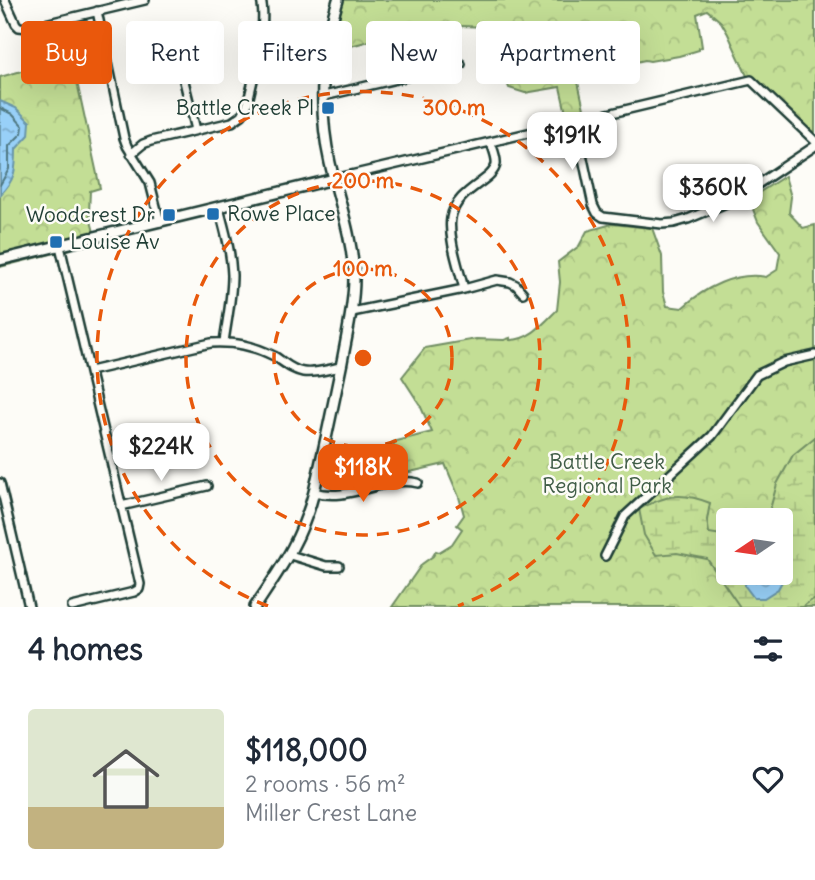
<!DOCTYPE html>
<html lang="en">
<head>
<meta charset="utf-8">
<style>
	body { margin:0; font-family:Delius,sans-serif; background:#f6f6f7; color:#1f2937; height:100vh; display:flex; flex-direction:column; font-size:26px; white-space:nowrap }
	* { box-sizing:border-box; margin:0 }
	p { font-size:23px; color:#747a83 }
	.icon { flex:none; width:38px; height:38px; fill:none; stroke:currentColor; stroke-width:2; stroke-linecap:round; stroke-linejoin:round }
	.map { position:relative; height:607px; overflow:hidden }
	.drawer { display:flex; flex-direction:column; background:#fff; flex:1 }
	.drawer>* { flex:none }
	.top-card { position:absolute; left:21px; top:21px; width:774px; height:63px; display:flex; gap:14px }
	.needle { width:46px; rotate:257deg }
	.buttons { position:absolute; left:716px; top:508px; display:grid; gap:14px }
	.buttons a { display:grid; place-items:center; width:77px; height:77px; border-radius:7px; background:#fff; box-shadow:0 7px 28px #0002; font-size:35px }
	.price { position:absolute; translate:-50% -60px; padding:0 16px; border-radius:14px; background:#fff; color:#222; font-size:23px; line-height:46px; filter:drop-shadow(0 2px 4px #0008) }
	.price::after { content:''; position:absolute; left:50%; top:42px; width:21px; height:16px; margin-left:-10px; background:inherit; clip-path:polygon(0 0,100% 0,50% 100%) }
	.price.active { background:#ea580c; color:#fff }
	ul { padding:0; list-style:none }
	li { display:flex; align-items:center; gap:21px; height:175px; padding:0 28px }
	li+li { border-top:2px solid #e0e1e3 }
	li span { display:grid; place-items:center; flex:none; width:196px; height:140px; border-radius:7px; color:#555 }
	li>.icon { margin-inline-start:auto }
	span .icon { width:84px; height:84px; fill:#fffc; stroke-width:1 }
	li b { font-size:30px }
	h2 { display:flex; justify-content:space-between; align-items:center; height:84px; padding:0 28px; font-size:30px }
	.chip { padding:0 24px; border-radius:7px; background:#fff; box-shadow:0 7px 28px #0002; font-size:24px; line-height:63px }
	.chip.active { background:#ea580c; color:#fff }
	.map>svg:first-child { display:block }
	.forest { fill:url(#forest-crowns); stroke:#718e64; stroke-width:2; fill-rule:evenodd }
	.wetland { fill:url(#wetland-marsh); stroke:#718e64; stroke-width:2 }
	.water { fill:url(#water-ripples); stroke:#6895aa; stroke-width:2 }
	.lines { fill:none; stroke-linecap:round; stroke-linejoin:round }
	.shore { stroke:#4f7882; stroke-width:2 }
	.minor-casing { stroke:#1f3d34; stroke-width:12 }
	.tertiary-casing { stroke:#1f3d34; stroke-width:14 }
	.minor { stroke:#fdfcf7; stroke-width:7 }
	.tertiary { stroke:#fdfcf7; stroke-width:9 }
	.ring { fill:none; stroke:#e8590c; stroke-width:3.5; stroke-dasharray:12 9 }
	.poi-dot { fill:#1f6fb2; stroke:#fdfcf7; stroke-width:2.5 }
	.labels { text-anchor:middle; stroke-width:5; stroke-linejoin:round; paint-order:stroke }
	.poi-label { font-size:21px; fill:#1f3d34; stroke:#fdfcf7; text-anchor:end }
	.park-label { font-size:21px; fill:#405d47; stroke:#fdfcf7 }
	.centre { fill:#e8590c; stroke:#fdfcf7; stroke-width:3.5 }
	.ring-label { font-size:21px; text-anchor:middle; font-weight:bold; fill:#e8590c; stroke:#fdfcf7; stroke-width:5; stroke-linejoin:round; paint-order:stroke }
</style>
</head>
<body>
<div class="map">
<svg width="815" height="607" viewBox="0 0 815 607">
	<defs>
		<pattern id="forest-crowns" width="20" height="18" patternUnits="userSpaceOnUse" patternTransform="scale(1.75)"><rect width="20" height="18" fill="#c3de95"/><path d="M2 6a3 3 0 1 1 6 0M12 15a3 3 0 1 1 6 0" fill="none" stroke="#a7bf81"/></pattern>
		<pattern id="wetland-marsh" width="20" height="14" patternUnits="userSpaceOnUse" patternTransform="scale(1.75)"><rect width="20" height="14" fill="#c3de95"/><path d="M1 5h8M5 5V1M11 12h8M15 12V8" fill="none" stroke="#a7bf81"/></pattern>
		<pattern id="water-ripples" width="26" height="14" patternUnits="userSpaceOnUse" patternTransform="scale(1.75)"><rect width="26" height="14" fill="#98d0f8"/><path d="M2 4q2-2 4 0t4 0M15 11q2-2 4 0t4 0" fill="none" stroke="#7baaca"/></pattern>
	</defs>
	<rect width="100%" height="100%" fill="#fdfcf7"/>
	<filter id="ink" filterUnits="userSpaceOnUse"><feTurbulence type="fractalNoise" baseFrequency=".0143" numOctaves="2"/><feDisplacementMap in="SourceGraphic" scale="14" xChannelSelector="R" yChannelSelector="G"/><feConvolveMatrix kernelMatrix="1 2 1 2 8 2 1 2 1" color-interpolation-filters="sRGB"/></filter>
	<g filter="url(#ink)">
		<path class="forest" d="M343,0H815V141L747,76L728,34L721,22L707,10L697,14L702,47L699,48V50L679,56L650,61L645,60L591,72L578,82L588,127L570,131L560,87L525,93L509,88L488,27L461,26L421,33L388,36L332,51Z
			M72,59L100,188L90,191L89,213L95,236L69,243L71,249L0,267V77L50,63Z
			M785,176L791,197L789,213L803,228L815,225V607H392L422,564L433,556L436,551L439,552L452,544L462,529L457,525L464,515L459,497L445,464L401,474L393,442L432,432L420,405L402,377L425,348L476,339L504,340L510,338V340C530,340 544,323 557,310L560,282L558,262L579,246L587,231L612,224L652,228L662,256L663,292L667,306L682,308C704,288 736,271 766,277L777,270L780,253L758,222L749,199ZM728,520H780V572H728Z"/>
		<path class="wetland" d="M815,437V598L802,607H740L707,559L677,553L656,555L644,535L639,509C668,495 680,491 710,503L707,520L709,533L728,536V572H746L745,586L786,574L781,535L780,520H767L777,484L793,455Z"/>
		<path class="water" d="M0,101L16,108L30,122L29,135L16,149C16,170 15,180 0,195Z
			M781,535L783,551L787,562L786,574L778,589L764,598H754L745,586L746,572H780Z"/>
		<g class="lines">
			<path class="shore" d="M0,108L12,114L23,126L22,133L9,146V169L0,185"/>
			<defs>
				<path id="minor" d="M5,0L16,24L19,27L28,28L145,0
					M97,11L124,138L127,146L150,183L160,222
					M259,42L325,52
					M183,77L196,130
					M324,96L461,64
					M575,121L593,205L597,213L603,217L662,224L674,223L688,219L731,201L743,194L815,146
					M131,154L143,144L151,141L232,122L242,115L247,106C253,79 268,26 261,0
					M334,179L751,80L815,141
					M219,208C225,230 231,252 232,275C232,298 227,320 224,342
					M60,246L140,584L139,589L134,592L72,607
					M464,289C459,268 448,238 451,218C456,189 494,181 496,164C497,158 493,149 491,143
					M352,312L464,289L497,280L510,282L516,285L523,293
					M90,371L211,343C235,342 252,345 274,356C284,362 291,370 303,372C315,374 329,369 341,367
					M0,483L29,607
					M314,492C350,503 384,475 418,483
					M121,506L207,486
					M290,555L326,566H339
					M605,556L625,516L712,436L757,375L784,362L815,355"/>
				<path id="tertiary" d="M0,260L334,179
					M255,607C281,568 302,539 314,492C324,449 333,406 342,362C347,334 354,306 354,278C353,239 339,201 330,163C318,110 321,52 338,0"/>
			</defs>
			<use href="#minor" class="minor-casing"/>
			<use href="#tertiary" class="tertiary-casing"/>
			<use href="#minor" class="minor"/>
			<use href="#tertiary" class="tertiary"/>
		</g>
	</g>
	<g class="ring">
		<circle cx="363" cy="358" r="89"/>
		<circle cx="363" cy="358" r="177"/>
		<path d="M268 606A266 266 0 1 1 458 606"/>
	</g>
	<g class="poi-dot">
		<rect x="321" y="101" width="14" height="14" rx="3.5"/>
		<rect x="206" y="207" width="14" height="14" rx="3.5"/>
		<rect x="162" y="208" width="14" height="14" rx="3.5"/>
		<rect x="49" y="235" width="14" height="14" rx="3.5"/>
	</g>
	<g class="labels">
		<g class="poi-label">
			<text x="314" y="115">Battle Creek Pl</text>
			<text x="227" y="221" text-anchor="start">Rowe Place</text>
			<text x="155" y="222">Woodcrest Dr</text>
			<text x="70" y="249" text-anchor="start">Louise Av</text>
		</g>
		<g class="park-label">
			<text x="607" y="469">Battle Creek<tspan x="607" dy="24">Regional Park</tspan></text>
		</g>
	</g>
	<circle cx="363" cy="358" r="10" class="centre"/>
	<g class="ring-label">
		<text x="454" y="115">300 m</text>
		<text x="363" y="188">200 m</text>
		<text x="363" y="276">100 m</text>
	</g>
</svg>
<div class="buttons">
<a><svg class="needle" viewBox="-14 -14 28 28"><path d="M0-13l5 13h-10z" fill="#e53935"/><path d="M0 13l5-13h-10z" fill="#747a83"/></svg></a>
</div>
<b class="price" style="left:572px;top:172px">$191K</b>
<b class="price" style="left:713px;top:224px">$360K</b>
<b class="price" style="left:161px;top:483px">$224K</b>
<b class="price active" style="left:363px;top:504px">$118K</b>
<div class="top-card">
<a class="chip active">Buy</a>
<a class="chip">Rent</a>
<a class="chip">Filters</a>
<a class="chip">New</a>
<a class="chip">Apartment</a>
</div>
</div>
<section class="drawer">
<h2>4 homes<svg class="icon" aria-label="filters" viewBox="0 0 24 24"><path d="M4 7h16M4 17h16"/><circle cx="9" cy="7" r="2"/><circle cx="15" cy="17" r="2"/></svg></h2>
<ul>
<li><span style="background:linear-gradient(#dfe7d0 70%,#c2b280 0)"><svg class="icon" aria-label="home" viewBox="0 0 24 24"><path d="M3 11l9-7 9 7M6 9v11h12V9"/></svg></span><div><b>$118,000</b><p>2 rooms · 56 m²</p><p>Miller Crest Lane</p></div><svg class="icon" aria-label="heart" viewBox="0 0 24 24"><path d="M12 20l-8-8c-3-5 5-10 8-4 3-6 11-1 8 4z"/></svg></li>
</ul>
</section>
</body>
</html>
